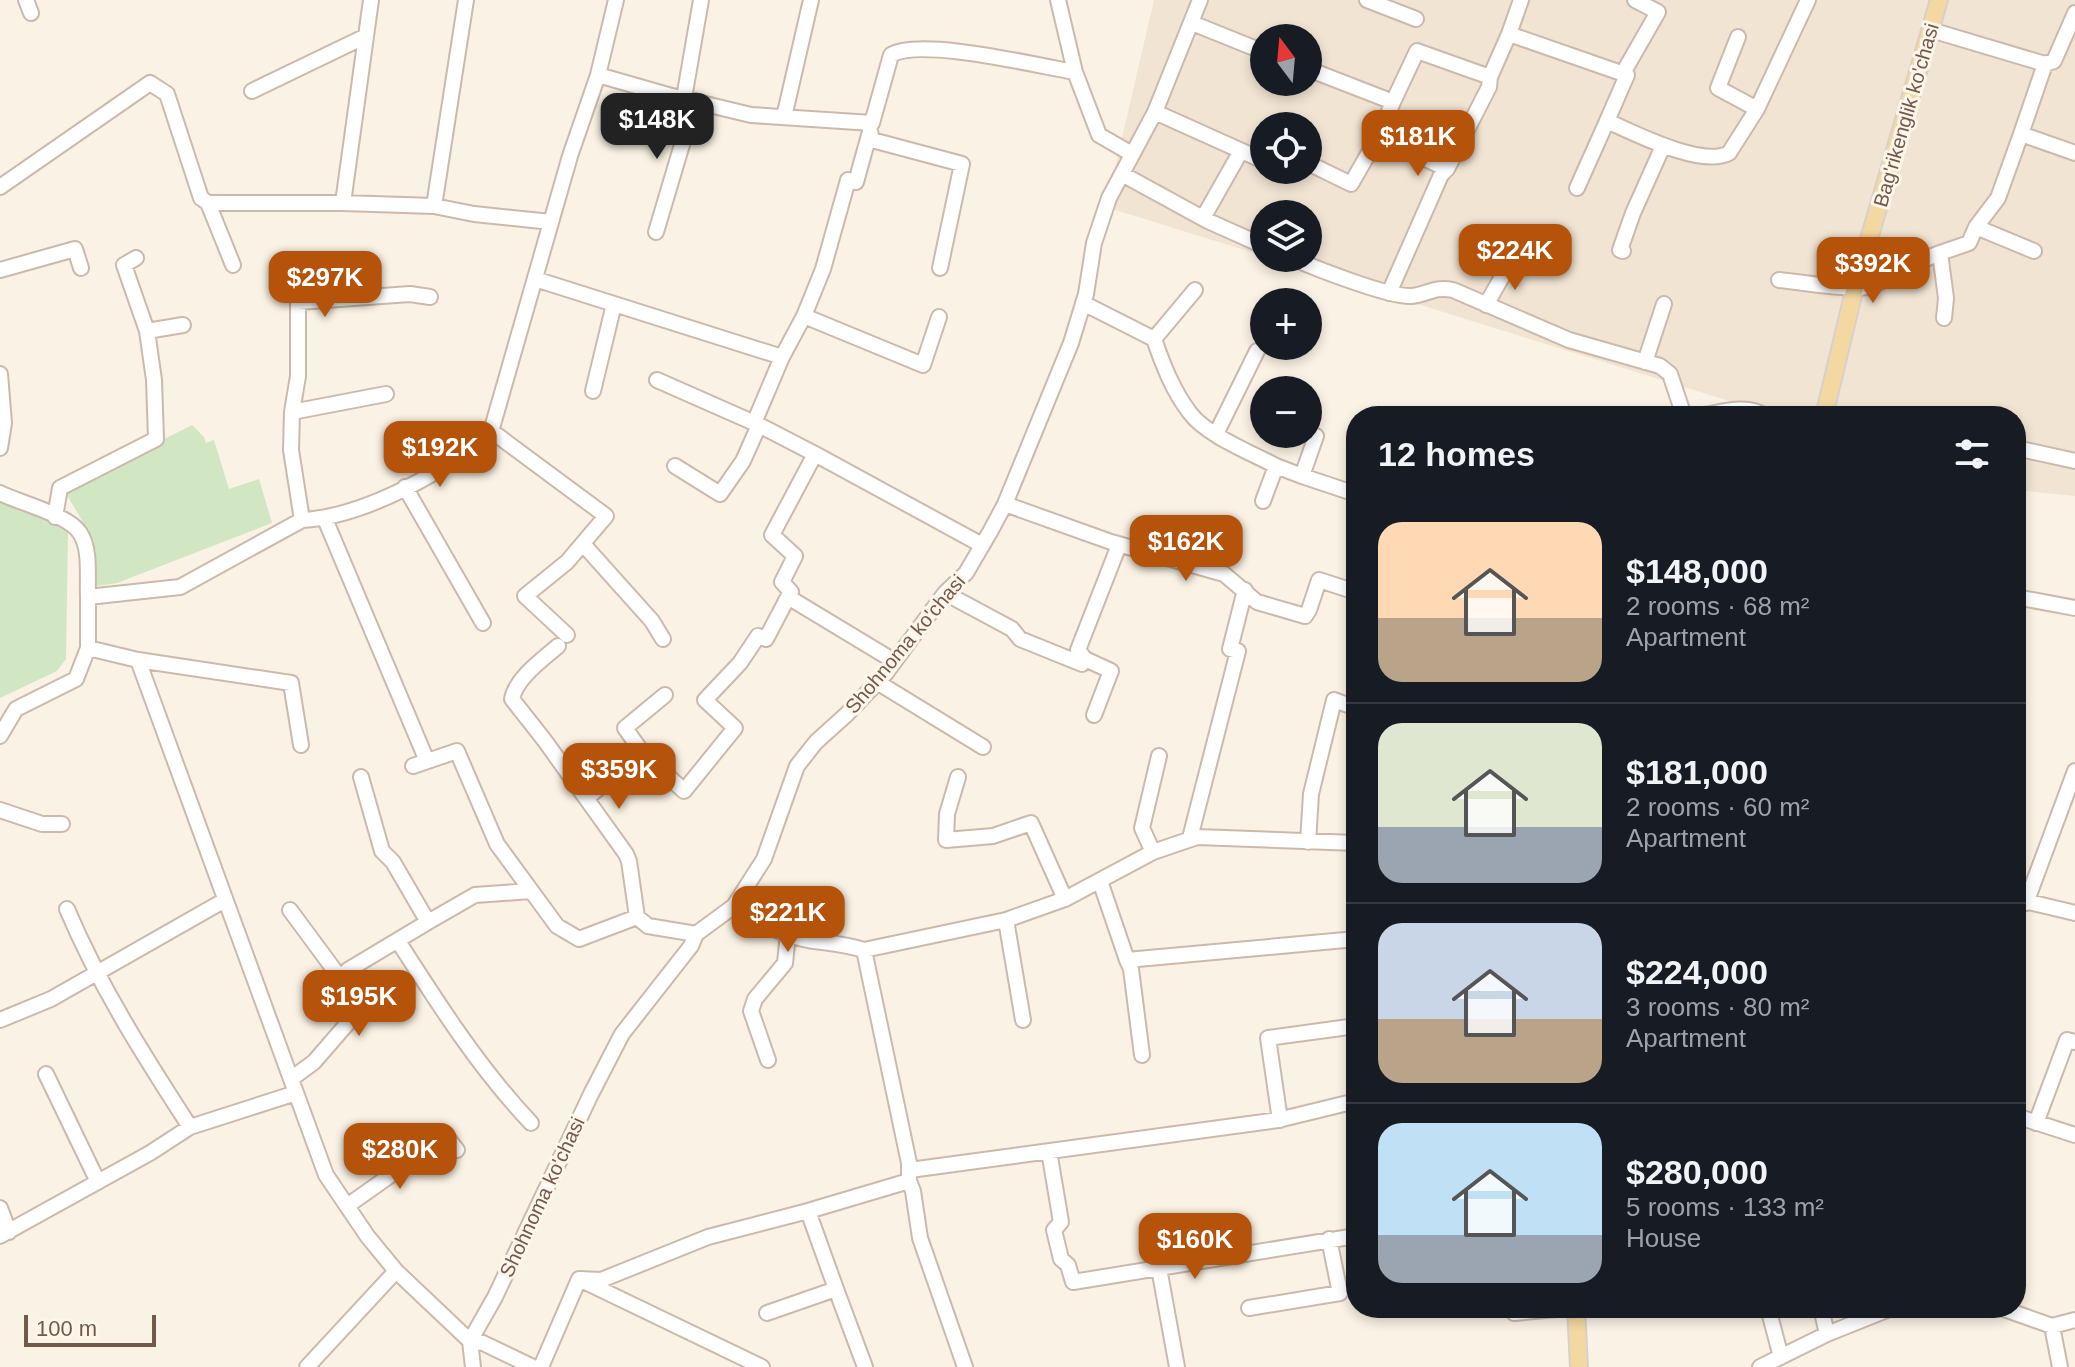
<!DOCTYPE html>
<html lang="en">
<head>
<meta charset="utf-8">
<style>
	body { margin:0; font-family:Arial,sans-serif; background:#20242c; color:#f1f3f6; height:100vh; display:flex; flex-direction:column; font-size:30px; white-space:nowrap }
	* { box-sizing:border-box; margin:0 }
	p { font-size:26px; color:#9ea1a6 }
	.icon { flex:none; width:44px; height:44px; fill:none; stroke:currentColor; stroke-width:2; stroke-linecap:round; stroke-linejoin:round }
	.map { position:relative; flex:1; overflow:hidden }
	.side { position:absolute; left:1346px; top:406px; width:680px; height:912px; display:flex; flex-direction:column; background:#171b24; border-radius:32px; box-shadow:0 4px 12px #0003 }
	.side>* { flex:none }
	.needle { width:52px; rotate:344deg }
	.tools { position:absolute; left:1250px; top:24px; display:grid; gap:16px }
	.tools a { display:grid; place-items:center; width:72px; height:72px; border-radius:50%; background:#171b24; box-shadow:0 4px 12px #0003; font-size:40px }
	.scale { position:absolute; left:24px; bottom:20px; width:132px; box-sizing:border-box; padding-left:8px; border:4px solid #715a4c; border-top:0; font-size:22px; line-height:28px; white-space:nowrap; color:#715a4c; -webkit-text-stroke:6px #fef6ea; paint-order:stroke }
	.price { position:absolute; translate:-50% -68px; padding:0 18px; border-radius:16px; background:#b45309; color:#fff; font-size:26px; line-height:52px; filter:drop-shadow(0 2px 4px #0008) }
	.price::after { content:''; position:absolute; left:50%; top:48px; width:24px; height:18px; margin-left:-12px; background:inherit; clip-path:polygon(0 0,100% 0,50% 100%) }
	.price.on { background:#222; color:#fff }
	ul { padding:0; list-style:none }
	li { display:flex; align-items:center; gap:24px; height:200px; padding:0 32px }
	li+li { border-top:2px solid #363941 }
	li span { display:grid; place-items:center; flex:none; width:224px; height:160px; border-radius:24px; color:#555 }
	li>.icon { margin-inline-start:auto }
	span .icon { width:96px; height:96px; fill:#fffc; stroke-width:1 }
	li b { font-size:34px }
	h2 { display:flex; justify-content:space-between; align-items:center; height:96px; padding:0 32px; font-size:34px }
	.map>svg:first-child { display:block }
	.residential { fill:#f1e4d3; fill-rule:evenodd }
	.green { fill:#d1e7c4 }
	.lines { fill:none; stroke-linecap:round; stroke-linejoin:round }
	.minor-casing { stroke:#cbbaab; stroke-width:18 }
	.major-casing { stroke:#d7d1cd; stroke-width:20 }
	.minor { stroke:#fff; stroke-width:14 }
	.major { stroke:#f4d8a1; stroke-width:16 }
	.labels { text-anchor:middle; stroke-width:6; stroke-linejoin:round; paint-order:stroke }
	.street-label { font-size:20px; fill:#715a4c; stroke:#fef6ea }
</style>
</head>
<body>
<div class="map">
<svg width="2075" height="1367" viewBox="0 0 2075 1367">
	<rect width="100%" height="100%" fill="#faf2e4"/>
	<path class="residential" d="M1154,0H2075V496L2016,490V416H1778L1269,258H1308V214H1264V256L1106,207ZM1264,38H1308V82H1264ZM1264,126H1308V170H1264Z"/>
	<path class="green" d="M192,425L204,437L206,443L214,440L229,489L259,479L272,523L117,583L92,587L94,541L64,490Z
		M0,499L59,521L68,533L66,659L57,671L0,698Z"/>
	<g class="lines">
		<defs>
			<path id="minor" d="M26,0L31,13
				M371,0L343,203L434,206L474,214L551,222
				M1058,0L1075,72
				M1367,0L1416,19
				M1521,0L1509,34L1627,75L1607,121C1634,133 1702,168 1729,153L1757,109L1718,88L1738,37
				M1192,23L1264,52
				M1931,30L2045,64L2021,134
				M2045,64L2054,61L2075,13
				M1308,69L1393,102L1417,51L1490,77L1509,34
				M1623,73L1658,12L1635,0
				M598,75L668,95L751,115L872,123L891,55C920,37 1038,66 1075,72L1099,135L1132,154
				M252,91L366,36
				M684,98L701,0
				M1393,102L1378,137L1447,169
				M1757,109L1808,0
				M1155,112L1264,161
				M784,117L811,0
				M870,131L872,140L962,164L940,268
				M1308,163L1351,184L1378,137
				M1122,174L1208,221L1264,246
				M0,187L150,83L167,94L201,198L208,203H343
				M1577,188L1607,121
				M208,203L233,265
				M434,206L466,0
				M1203,218L1241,151
				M1976,227L1998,198L2021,134L2075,153
				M656,232L695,101
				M1623,251L1620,250L1633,213L1663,146
				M1940,253L1969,243L1976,227L2034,251
				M1292,258C1315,268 1388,297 1411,296C1427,295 1433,286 1453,290L1569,340L1660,366L1670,374L1684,416
				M0,270L75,249L81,268
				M535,279L782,357
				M1779,280C1801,282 1847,290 1866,287C1885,283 1917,261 1940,253L1946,298L1944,318
				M1389,293L1441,175L1447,169L1489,87L1490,77
				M1083,303L1154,339C1163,365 1173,391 1190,413C1206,435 1252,453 1276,466L1263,501
				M1486,305L1511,261
				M804,316L923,365L939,317
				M147,331L183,325
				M1154,339L1195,290
				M1645,362L1664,304
				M0,374L4,423L0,448
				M657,380L759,425
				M593,391L614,304
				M292,412L298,376V302L410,294L430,297
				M1699,416C1720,413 1746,403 1765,416
				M754,423L782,357L804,316L823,269L848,180L856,182L869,135
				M490,430L606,516L567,562L525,596L567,635
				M1216,434L1257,351
				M2016,448L2075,461
				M675,466L720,494L743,461L759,425L815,454
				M1276,466L1302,476L1316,436
				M1302,476L1356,494
				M405,487L483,623
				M0,493C20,503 69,515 80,533C91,549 87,578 88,597
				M1005,504L1111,542L1224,574L1257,602L1305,616L1309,610L1319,580L1356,592
				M55,517L60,488L156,439L154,380L147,331L124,265L136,258
				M325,519L427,761
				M302,520L291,450L292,412L386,394
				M583,544L652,621L663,639
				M945,593L1012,629L1020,639L1082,664L1085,659
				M2016,597L2075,608
				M558,646C542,660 516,678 512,699L545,741L626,854L629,861L637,917L648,926L696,934
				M88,648L138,660L326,1175L368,1237L396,1271L470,1341L483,1343L533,1367
				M138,660L291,683L301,745
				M894,661L788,597L791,592L782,582L795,556L772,535L815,454L982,545
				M877,682L983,747
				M1094,715L1111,671L1085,659L1078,650L1119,545
				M0,736L16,709L76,679L88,648V597L180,587L302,520C362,517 451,471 492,428L570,156L598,75L616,0
				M642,752L684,791L735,728L705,700L740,663L758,636L766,639L788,597
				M413,766L457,751L497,844L557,926L579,939L637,917
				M958,777L947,814L946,840L993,836L1031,823L1065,899
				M587,798L642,752L625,728L665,695
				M0,810L42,824H62
				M1190,838L1238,651L1230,649L1245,590
				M1308,842L1311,794L1334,700L1356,708
				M1153,852L1142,828L1159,756
				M1100,881L1127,960L1356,939
				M2016,899L2075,913
				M2026,903L2075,771
				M734,906C757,921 781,935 808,940C828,943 845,944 864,950L1006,920
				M67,909C100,987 144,1056 190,1127
				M290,910L341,979L359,1010L314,1062L291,1079
				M428,922L475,895L531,891
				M398,941C439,1005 479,1068 531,1123
				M1127,960L1131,969L1142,1055
				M341,979L348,970L428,922L393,862L382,851L361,777
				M0,1020L51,999L225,900
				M1023,1020L1006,920L1065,899L1153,852L1197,837L1356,843
				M768,1060L751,1011L755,999L785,963L788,934
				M46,1074L98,1182
				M2016,1116L2075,1135
				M1280,1120L1268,1038L1356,1026
				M2036,1123L2067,1040L2075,1042
				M1049,1151L1061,1222L1054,1230L1061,1259L1068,1265L1073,1282L1356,1236
				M910,1170L1278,1120L1356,1101
				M909,1181L913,1191L920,1238L965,1367
				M347,1206L446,1136L457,1150
				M0,1208L9,1232
				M808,1211L836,1289
				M0,1236L150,1153L190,1127L296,1093
				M1159,1268L1177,1367
				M579,1279L601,1280L708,1237L808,1211L909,1181V1163L864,950
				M1249,1308L1340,1293L1329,1239
				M1768,1308L1781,1357
				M2001,1308L2052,1326L2060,1367
				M767,1313L836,1289L865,1367
				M1514,1313L1568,1308
				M2052,1326L2075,1320
				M1827,1334L1892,1308
				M307,1367L396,1271
				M473,1367L470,1341L495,1297L591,1094L622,1034L691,946L696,934L734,906L764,859L797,766L816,742L847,714L886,673L945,593L966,573L990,532L1005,504L1071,343L1086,294L1094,243L1109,198L1155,112L1200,0
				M541,1367L579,1279L762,1367
				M1760,1367L1827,1334L1821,1308"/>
			<path id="major" d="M1824,416L1855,287L1939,0
				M1576,1308L1579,1367"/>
		</defs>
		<use href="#minor" class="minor-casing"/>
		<use href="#major" class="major-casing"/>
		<use href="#minor" class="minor"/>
		<use href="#major" class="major"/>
	</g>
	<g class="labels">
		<g class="street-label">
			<text transform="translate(1906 115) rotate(-74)" y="7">Bag'rikenglik ko'chasi</text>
			<text transform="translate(905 644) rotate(-50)" y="7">Shohnoma ko'chasi</text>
			<text transform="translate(542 1197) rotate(-65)" y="7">Shohnoma ko'chasi</text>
		</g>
	</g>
</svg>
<div class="tools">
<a><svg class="needle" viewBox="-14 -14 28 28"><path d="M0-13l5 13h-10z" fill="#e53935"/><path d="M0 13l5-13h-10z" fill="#9ea1a6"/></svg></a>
<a><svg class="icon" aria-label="locate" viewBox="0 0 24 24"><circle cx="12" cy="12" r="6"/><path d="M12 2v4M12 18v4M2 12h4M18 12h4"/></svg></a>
<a><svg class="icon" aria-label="layers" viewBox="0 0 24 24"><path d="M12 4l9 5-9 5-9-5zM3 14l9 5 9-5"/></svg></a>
<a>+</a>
<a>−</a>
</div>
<div class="scale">100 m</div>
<b class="price on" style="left:657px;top:161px">$148K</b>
<b class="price" style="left:1418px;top:178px">$181K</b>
<b class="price" style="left:1515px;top:292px">$224K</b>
<b class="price" style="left:1873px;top:305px">$392K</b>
<b class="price" style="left:325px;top:319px">$297K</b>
<b class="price" style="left:440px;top:489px">$192K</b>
<b class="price" style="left:1186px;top:583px">$162K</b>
<b class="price" style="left:619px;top:811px">$359K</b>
<b class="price" style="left:788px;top:954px">$221K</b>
<b class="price" style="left:359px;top:1038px">$195K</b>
<b class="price" style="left:400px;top:1191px">$280K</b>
<b class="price" style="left:1195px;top:1281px">$160K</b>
<section class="side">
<h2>12 homes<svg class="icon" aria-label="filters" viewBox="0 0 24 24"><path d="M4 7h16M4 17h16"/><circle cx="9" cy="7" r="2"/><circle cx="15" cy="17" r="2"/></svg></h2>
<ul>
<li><span style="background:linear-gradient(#ffd9b3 60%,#b9a48a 0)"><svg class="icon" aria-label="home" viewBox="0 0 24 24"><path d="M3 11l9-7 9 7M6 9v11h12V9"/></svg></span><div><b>$148,000</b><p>2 rooms · 68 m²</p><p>Apartment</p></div></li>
<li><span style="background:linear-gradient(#dfe7d0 65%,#9aa5b1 0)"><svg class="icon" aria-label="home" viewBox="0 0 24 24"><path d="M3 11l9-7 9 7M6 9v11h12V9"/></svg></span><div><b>$181,000</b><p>2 rooms · 60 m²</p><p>Apartment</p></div></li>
<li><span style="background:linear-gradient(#c9d6e8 60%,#b9a48a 0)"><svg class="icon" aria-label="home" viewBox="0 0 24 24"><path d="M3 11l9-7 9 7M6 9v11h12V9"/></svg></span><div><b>$224,000</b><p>3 rooms · 80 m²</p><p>Apartment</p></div></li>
<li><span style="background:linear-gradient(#bfe0f5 70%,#9aa5b1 0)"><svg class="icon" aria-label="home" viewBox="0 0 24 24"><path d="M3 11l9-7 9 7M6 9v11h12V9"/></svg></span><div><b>$280,000</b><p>5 rooms · 133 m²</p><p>House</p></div></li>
</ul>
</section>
</div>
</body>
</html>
